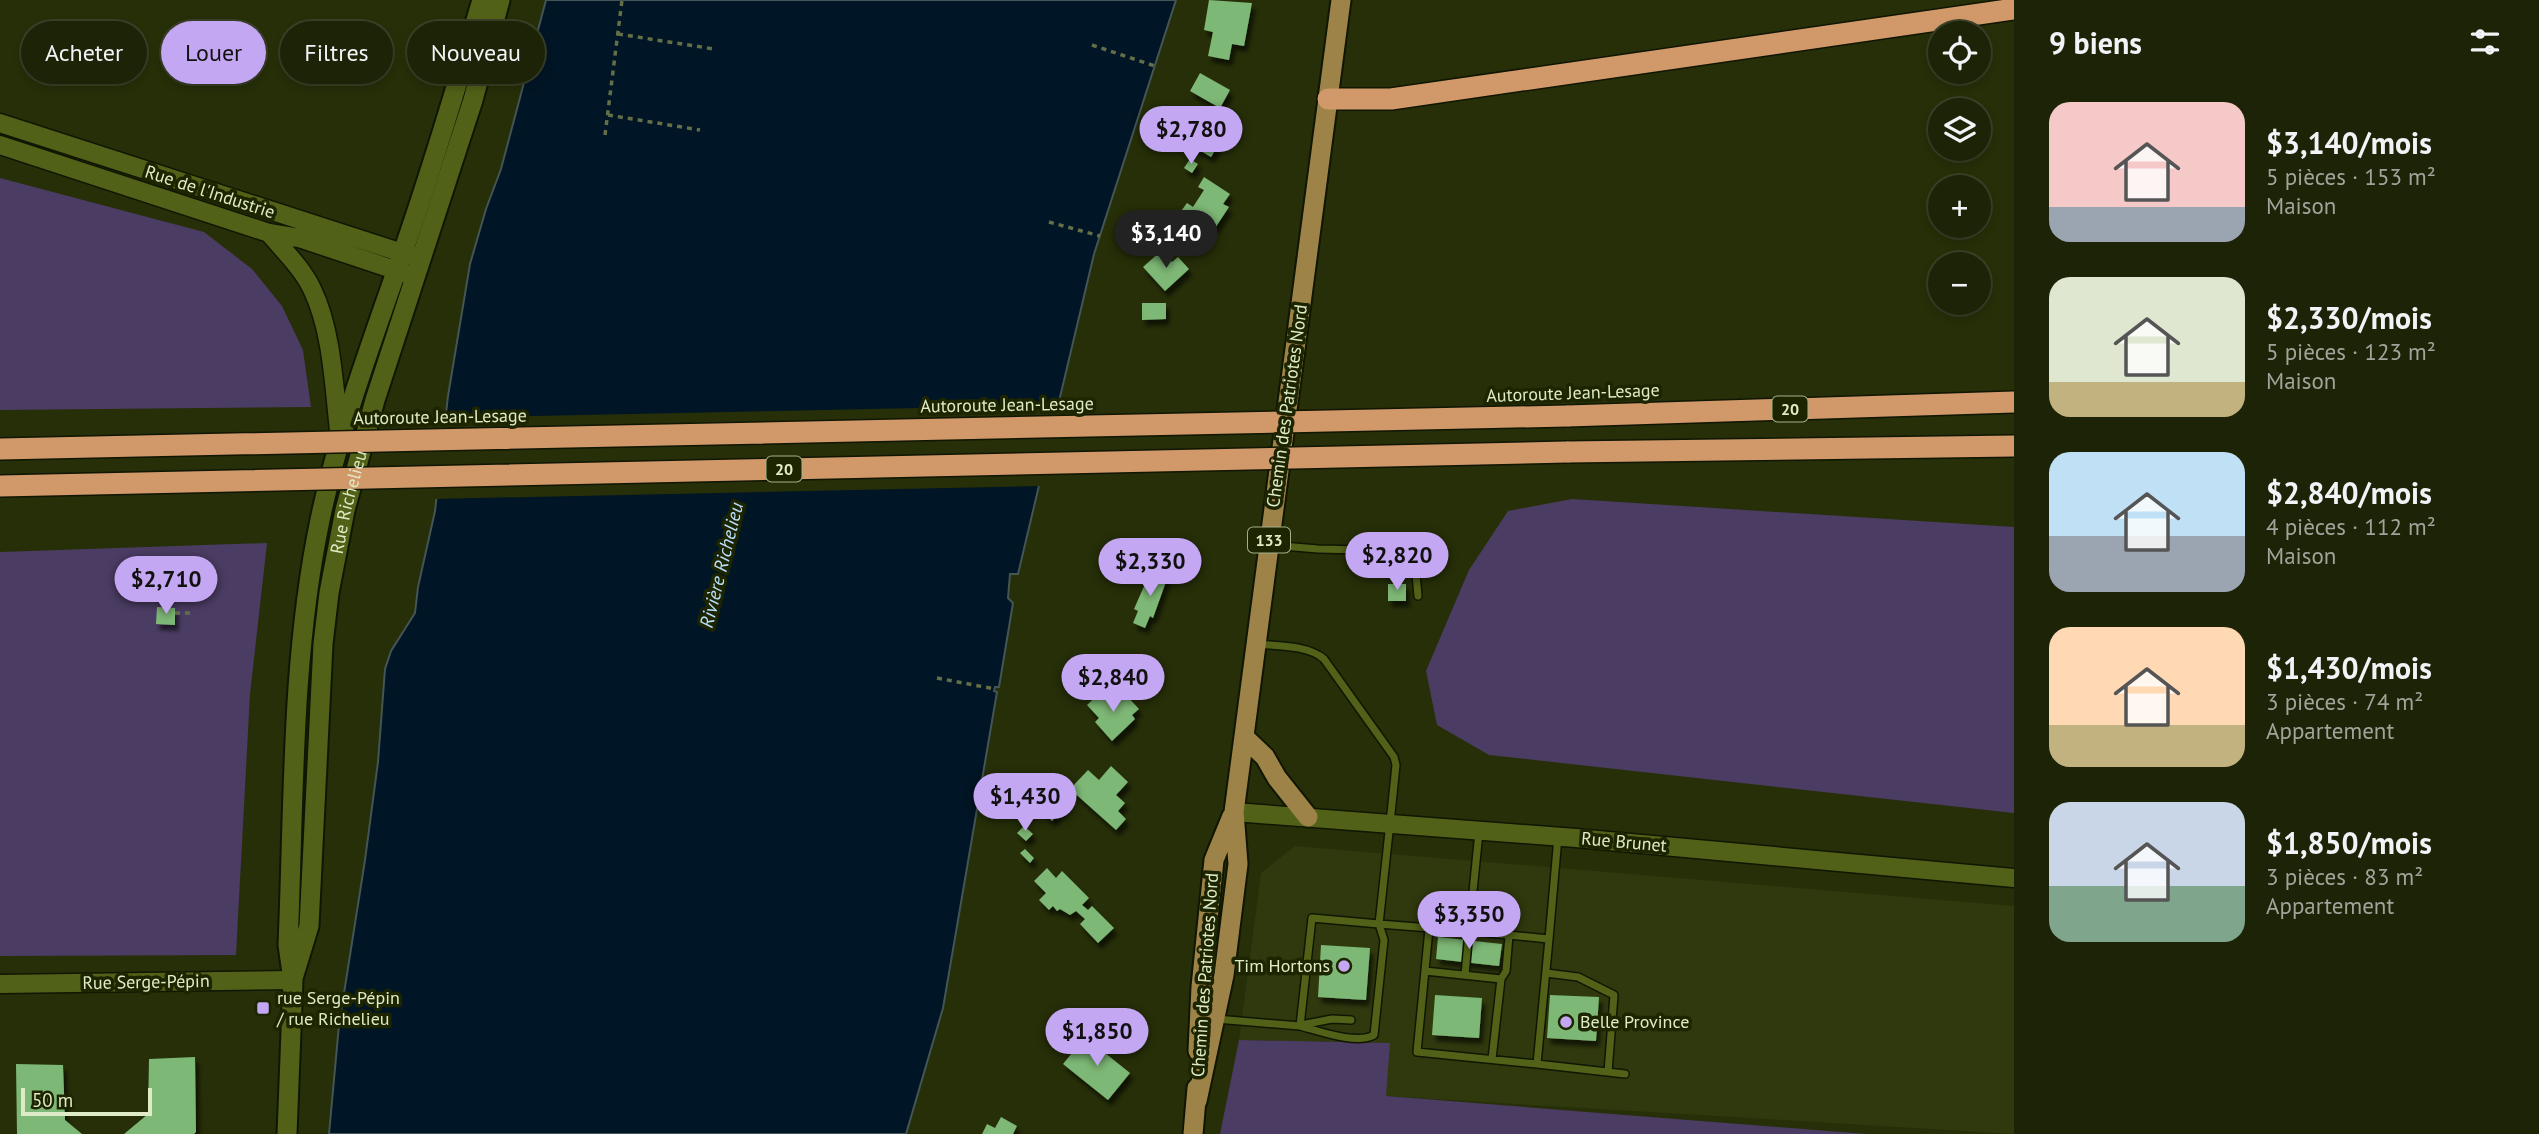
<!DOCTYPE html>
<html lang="fr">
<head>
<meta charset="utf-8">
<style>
	body { margin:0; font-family:"PT Sans",sans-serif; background:#292f14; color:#f1f3f6; height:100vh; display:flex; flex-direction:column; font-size:26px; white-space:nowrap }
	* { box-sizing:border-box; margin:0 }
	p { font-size:23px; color:#a0a49b }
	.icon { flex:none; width:38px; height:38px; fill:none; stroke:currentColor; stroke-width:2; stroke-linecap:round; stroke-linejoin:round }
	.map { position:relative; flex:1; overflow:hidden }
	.details { display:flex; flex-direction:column; background:#1c2306; width:525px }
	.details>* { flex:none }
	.banner { position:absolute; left:21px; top:21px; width:665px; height:63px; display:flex; gap:14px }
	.controls { position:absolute; left:1928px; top:21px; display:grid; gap:14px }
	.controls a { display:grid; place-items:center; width:63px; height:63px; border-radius:50%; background:#1c2306; box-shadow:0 4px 10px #0003,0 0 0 2px #3a4028; font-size:35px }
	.scale { position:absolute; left:21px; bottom:18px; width:131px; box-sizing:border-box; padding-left:7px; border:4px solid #dfebc6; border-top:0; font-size:19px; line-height:24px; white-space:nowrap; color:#dfebc6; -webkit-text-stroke:5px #1d2500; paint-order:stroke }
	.price { position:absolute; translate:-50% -60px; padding:0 16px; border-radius:24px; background:#c4a7f2; color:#111; font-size:23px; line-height:46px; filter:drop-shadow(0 2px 4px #0008) }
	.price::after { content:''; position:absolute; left:50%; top:42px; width:21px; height:16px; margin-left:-10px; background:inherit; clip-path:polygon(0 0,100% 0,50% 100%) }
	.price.selected { background:#222; color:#fff }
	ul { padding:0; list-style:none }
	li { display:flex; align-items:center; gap:21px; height:175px; padding:0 35px }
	li span { display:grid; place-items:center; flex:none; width:196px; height:140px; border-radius:21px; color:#555 }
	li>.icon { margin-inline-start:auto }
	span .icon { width:84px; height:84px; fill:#fffc; stroke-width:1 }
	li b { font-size:30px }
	h2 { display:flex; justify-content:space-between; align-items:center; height:84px; padding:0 35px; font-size:30px }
	.tag { padding:0 24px; border-radius:32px; background:#1c2306; box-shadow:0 4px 10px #0003,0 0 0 2px #3a4028; font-size:24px; line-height:63px }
	.tag.selected { background:#c4a7f2; color:#111 }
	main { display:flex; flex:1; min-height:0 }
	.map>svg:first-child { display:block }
	.built { fill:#2f390d }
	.green { fill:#4b3c63 }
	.water { fill:#001525; stroke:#435555; stroke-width:2 }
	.pier { fill:#262f08 }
	.building { fill:#7eb876; filter:url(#shadow) }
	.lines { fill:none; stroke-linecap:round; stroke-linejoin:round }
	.service-casing { stroke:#101602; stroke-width:10 }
	.tertiary-casing { stroke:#101602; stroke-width:21 }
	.secondary-casing { stroke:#101602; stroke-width:23 }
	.primary-casing { stroke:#101602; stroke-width:23 }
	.motorway-casing { stroke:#101602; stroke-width:24 }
	.path { stroke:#646e47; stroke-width:3.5; stroke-dasharray:5 5; stroke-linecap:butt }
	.service { stroke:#516218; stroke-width:7 }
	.tertiary { stroke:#516218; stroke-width:18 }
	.secondary { stroke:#516218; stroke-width:19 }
	.primary { stroke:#9e8349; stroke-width:19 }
	.motorway { stroke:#d19969; stroke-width:21 }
	.motorway-bridge-casing { stroke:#101602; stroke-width:24; stroke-linecap:butt }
	.motorway-bridge { stroke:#d19969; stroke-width:21 }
	.poi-dot { fill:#c4a7f2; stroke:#1d2500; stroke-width:2.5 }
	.labels { text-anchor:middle; stroke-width:7; stroke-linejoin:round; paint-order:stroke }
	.shield { fill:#1d2500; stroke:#a5b08b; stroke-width:2 }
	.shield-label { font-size:16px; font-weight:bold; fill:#dfebc6 }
	.street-label { font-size:18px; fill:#dfebc6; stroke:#1d2500 }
	.poi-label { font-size:18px; fill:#dfebc6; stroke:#1d2500; text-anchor:start }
	.water-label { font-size:19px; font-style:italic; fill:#bae0fd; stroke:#1d2500 }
</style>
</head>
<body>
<main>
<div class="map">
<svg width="2014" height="1134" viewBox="0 0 2014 1134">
	<defs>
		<filter id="shadow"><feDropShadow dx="3.5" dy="6" stdDeviation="2" flood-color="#0009"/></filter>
	</defs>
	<rect width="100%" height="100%" fill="#262f08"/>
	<path class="built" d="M1295,846L2014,906V1134L1385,1096L1389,1043L1239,1040L1261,873Z"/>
	<path class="green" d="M0,178L204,232L252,269L282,306L303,350L311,407L0,410Z
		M1572,499L2014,527V813L1489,755L1437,725L1426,671L1469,570L1508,511Z
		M267,543L250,694L236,955L0,956V552Z
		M1239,1040L1390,1043L1386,1096L1867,1134H1220Z"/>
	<path class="water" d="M546,0H1176L1094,254L1018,574H1010L1008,598L1013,603L999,687H995L994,691L997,692L943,1008L906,1134H329L339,1025L365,860L378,762L385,669L391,651L415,613L418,587L435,511L448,396L470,264L486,209L501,169Z"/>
	<path class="pier" d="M1060,405L1042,486L433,499L442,418Z"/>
	<path class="building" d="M1209,0L1252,3L1244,46L1232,44L1229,60L1208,56L1213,32L1204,30Z
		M1200,73L1230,90L1220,108L1190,91Z
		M1202,134L1219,144L1211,157L1194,147Z
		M1190,159L1198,164L1192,173L1184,168Z
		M1204,177L1230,194L1223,204L1229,207L1215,228L1210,224L1205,231L1179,214L1187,203L1193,207L1204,190L1198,187Z
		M1161,251L1172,262L1178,257L1189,269L1165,291L1143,267Z
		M1142,303H1166V319L1142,320Z
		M1152,568L1168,576L1153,618L1150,616L1145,628L1133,623L1138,611L1134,609Z
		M1388,584H1406V601H1388Z
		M157,607L175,608V625L156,624Z
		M1103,690L1116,703L1125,694L1139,709L1132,715L1135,719L1112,741L1095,722L1099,718L1087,705Z
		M1111,766L1128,782L1116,795L1125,803L1118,811L1126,819L1116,830L1070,789L1088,770L1099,780Z
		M1043,779L1068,804L1052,821L1026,795Z
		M1024,826L1033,834L1026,841L1017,833Z
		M1025,849L1034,858L1030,863L1020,853Z
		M1047,868L1056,878L1062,871L1089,898L1082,905L1088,910L1092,906L1114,928L1098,943L1080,924L1085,919L1076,911L1070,915L1060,909L1057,911L1053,906L1049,910L1039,900L1046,893L1034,881Z
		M1438,937L1502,944L1499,966L1436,959Z
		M1321,945L1370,948L1366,1000L1318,997Z
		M1435,995L1482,998L1479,1038L1432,1035Z
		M1550,995L1599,997L1596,1041L1547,1038Z
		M1085,1037L1130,1073L1108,1100L1063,1064Z
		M195,1057L196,1132L194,1134H124L148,1114L149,1059Z
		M16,1064L63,1065L65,1120L82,1134H17Z
		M1001,1117L1017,1126L1013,1134H982L987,1124L995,1128Z"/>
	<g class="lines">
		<defs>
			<path id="service" d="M1269,545L1318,549L1403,551L1415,563L1418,596
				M1429,929L1417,1052L1537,1064L1549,939
				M1425,971L1501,979L1492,1059
				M1546,973L1578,977L1614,995L1608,1072
				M1465,975L1469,931L1549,939L1558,837
				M1501,979L1506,971L1509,935
				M1216,1019L1300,1026L1312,918L1379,924L1392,804L1396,765L1394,757L1324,659C1308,645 1277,646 1257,644
				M1301,1025L1332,1019L1351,1020
				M1300,1026C1319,1031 1357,1045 1374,1035L1384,940L1379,924L1469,931L1479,832
				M1537,1064L1625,1074"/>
			<path id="tertiary" d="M0,123L415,257
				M0,145L269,233L299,238L410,275
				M269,233C284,251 302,268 312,289C333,332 334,391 340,439
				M1234,812L1576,838L2014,878
				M0,984L293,980"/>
			<g id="secondary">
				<path id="s1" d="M294,975L309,926L323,644L329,593L345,510L375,400L473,100L500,0"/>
				<path d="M287,1134L293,980L288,945C294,806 291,662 319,525C338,431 372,342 403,252C432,169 457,85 482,0"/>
			</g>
			<path id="primary" d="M1244,737L1265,757L1277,778L1308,817
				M1198,1051L1201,987L1214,860L1232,816
				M1197,1101L1224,975L1238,864L1234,812L1341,0
				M1193,1134L1197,1088"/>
			<path id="motorway" d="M1328,99H1391L2014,9
				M1567,416L2014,402
				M1567,452L2014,446"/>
		</defs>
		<use href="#service" class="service-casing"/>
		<use href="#tertiary" class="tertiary-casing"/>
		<use href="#secondary" class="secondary-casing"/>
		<use href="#primary" class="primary-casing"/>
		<use href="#motorway" class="motorway-casing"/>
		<path class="path" d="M618,34L714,49
			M1092,45L1155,66
			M608,115L700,130
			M605,135L622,0
			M1049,222L1100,236
			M175,613H194
			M937,678L995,689"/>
		<use href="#service" class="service"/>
		<use href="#tertiary" class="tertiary"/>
		<use href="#secondary" class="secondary"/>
		<use href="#primary" class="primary"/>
		<use href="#motorway" class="motorway"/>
		<defs>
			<path id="motorway-bridge" d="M0,449L1567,416
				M0,486L1567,452"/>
		</defs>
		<use href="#motorway-bridge" class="motorway-bridge-casing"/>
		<use href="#motorway-bridge" class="motorway-bridge"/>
	</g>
	<g class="poi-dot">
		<circle cx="1344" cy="966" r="7"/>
		<rect x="256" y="1001" width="14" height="14" rx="3.5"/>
		<circle cx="1566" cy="1022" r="7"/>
	</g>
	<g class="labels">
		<g class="shield">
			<rect x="1772.5" y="396.5" width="35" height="25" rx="5"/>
			<rect x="766.5" y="456.5" width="35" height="25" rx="5"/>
			<rect x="1248" y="527.5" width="42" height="25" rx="5"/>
		</g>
		<g class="shield-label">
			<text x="1790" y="415">20</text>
			<text x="784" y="475">20</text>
			<text x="1269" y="546">133</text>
		</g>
		<g class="street-label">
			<text transform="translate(210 192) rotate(18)" y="6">Rue de l'Industrie</text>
			<text transform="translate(1573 393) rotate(-2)" y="6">Autoroute Jean-Lesage</text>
			<text transform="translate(1007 405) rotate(-1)" y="6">Autoroute Jean-Lesage</text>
			<text transform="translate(1287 406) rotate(-82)" y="6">Chemin des Patriotes Nord</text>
			<text transform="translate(440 417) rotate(-1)" y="6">Autoroute Jean-Lesage</text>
			<text dy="6" stroke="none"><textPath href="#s1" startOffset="478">Rue Richelieu</textPath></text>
			<text transform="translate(1624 842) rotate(5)" y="6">Rue Brunet</text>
			<text transform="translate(1205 975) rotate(-86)" y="6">Chemin des Patriotes Nord</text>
			<text transform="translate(146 982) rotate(-1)" y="6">Rue Serge-Pépin</text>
		</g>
		<g class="poi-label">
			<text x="1330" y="972" text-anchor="end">Tim Hortons</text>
			<text x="277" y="1004">rue Serge-Pépin<tspan x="277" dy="21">/ rue Richelieu</tspan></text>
			<text x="1580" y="1028">Belle Province</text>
		</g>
		<g class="water-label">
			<text transform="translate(721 565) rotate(-76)" y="7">Rivière Richelieu</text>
		</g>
	</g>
</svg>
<div class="controls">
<a><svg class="icon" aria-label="locate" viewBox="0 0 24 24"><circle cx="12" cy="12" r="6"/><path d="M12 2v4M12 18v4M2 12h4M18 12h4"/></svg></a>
<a><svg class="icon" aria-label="layers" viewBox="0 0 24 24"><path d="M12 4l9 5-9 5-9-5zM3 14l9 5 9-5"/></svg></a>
<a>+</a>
<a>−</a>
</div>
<div class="scale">50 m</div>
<b class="price" style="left:1191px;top:166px">$2,780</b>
<b class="price selected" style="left:1166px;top:270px">$3,140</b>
<b class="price" style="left:1397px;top:592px">$2,820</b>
<b class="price" style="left:1150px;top:598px">$2,330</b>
<b class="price" style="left:166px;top:616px">$2,710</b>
<b class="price" style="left:1113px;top:714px">$2,840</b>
<b class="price" style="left:1025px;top:833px">$1,430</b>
<b class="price" style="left:1469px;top:951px">$3,350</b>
<b class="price" style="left:1097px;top:1068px">$1,850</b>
<div class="banner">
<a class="tag">Acheter</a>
<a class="tag selected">Louer</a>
<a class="tag">Filtres</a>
<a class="tag">Nouveau</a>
</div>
</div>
<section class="details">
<h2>9 biens<svg class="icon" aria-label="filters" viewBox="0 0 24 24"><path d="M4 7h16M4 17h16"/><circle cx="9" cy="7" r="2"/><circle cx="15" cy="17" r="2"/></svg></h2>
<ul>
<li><span style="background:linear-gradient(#f6c9c9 75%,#9aa5b1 0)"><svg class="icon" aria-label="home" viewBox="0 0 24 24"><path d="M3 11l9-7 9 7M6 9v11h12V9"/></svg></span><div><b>$3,140/mois</b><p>5 pièces · 153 m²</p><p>Maison</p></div></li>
<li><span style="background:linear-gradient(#dfe7d0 75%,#c2b280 0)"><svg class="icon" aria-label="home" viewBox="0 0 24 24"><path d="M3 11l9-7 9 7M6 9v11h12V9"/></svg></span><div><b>$2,330/mois</b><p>5 pièces · 123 m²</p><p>Maison</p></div></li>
<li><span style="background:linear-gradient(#bfe0f5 60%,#9aa5b1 0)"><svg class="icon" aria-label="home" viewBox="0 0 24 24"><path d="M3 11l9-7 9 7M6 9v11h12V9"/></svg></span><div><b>$2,840/mois</b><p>4 pièces · 112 m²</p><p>Maison</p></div></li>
<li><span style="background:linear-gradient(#ffd9b3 70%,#c2b280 0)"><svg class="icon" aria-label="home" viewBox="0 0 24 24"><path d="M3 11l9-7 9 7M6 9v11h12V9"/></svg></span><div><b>$1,430/mois</b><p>3 pièces · 74 m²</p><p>Appartement</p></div></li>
<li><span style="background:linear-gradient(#c9d6e8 60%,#7fa58c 0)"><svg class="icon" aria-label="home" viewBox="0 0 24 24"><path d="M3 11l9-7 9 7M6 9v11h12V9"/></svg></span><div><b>$1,850/mois</b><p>3 pièces · 83 m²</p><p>Appartement</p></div></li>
</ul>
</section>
</main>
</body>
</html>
